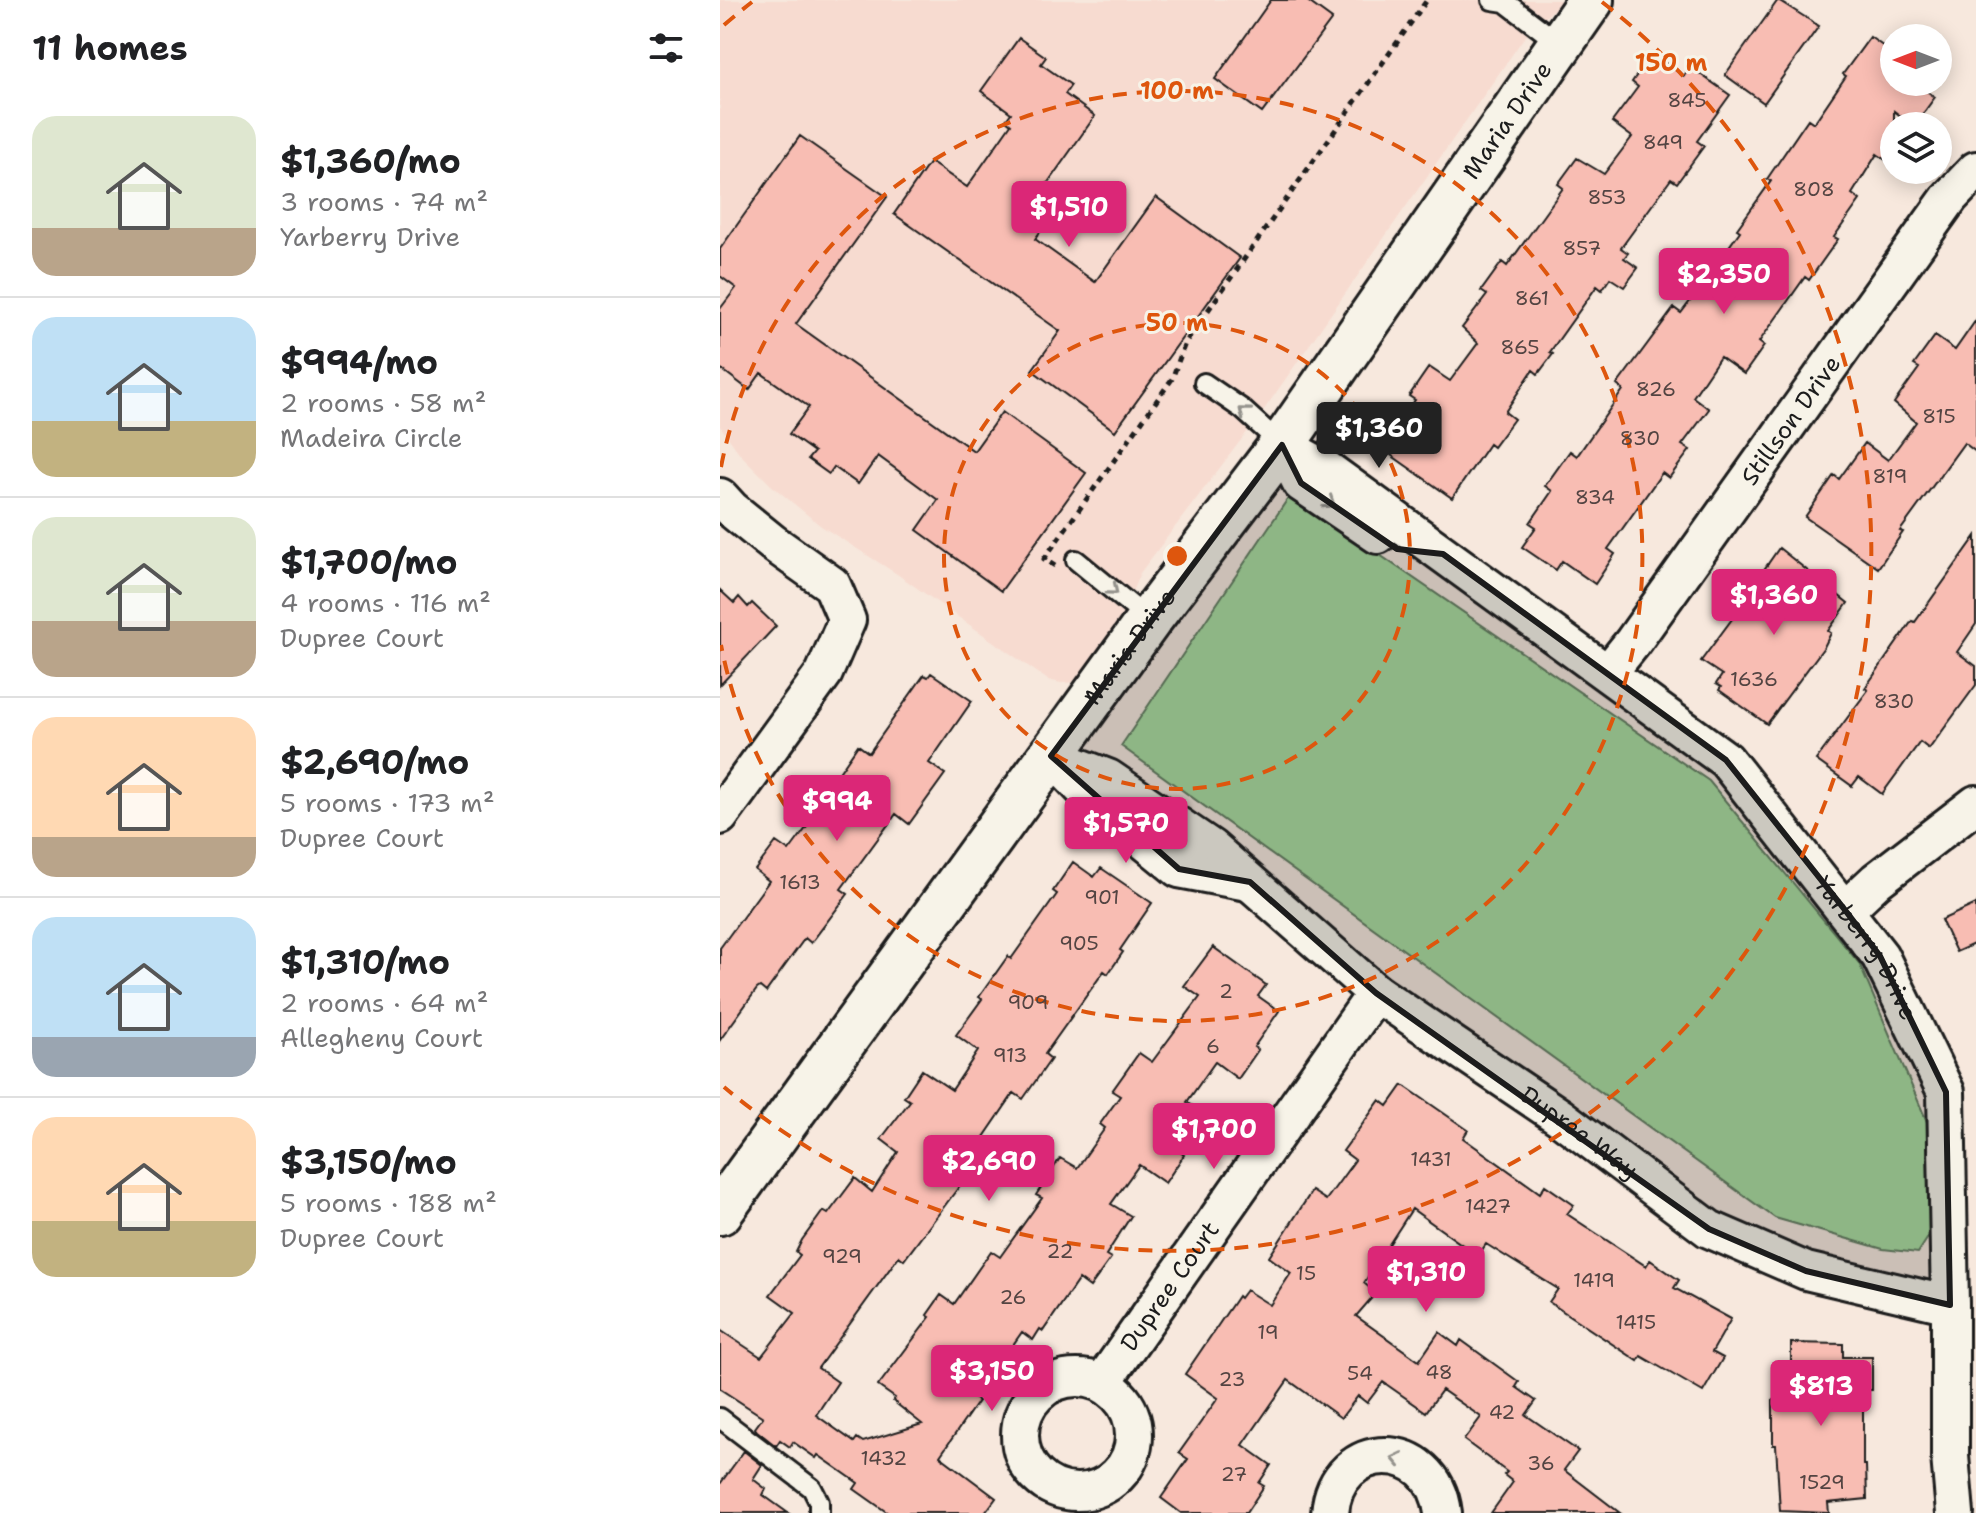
<!DOCTYPE html>
<html lang="en">
<head>
<meta charset="utf-8">
<style>
	body { margin:0; font-family:"Shantell Sans",sans-serif; background:#f2f2f2; color:#202124; height:100vh; display:flex; flex-direction:column; font-size:30px; white-space:nowrap }
	* { box-sizing:border-box; margin:0 }
	p { font-size:26px; color:#757577 }
	.icon { flex:none; width:44px; height:44px; fill:none; stroke:currentColor; stroke-width:2; stroke-linecap:round; stroke-linejoin:round }
	.map { position:relative; flex:1; overflow:hidden }
	.panel { display:flex; flex-direction:column; background:#fff; width:720px }
	.panel>* { flex:none }
	.needle { width:52px; rotate:270deg }
	.buttons { position:absolute; left:1160px; top:24px; display:grid; gap:16px }
	.buttons a { display:grid; place-items:center; width:72px; height:72px; border-radius:50%; background:#fff; box-shadow:0 4px 20px #0003; font-size:40px }
	.price { position:absolute; translate:-50% -68px; padding:0 18px; border-radius:8px; background:#db2777; color:#fff; font-size:26px; line-height:52px; filter:drop-shadow(0 2px 4px #0008) }
	.price::after { content:''; position:absolute; left:50%; top:48px; width:24px; height:18px; margin-left:-12px; background:inherit; clip-path:polygon(0 0,100% 0,50% 100%) }
	.price.current { background:#222; color:#fff }
	ul { padding:0; list-style:none }
	li { display:flex; align-items:center; gap:24px; height:200px; padding:0 32px }
	li+li { border-top:2px solid #e0e0e0 }
	li span { display:grid; place-items:center; flex:none; width:224px; height:160px; border-radius:24px; color:#555 }
	li>.icon { margin-inline-start:auto }
	span .icon { width:96px; height:96px; fill:#fffc; stroke-width:1 }
	li b { font-size:34px }
	h2 { display:flex; justify-content:space-between; align-items:center; height:96px; padding:0 32px; font-size:34px }
	main { display:flex; flex:1; min-height:0 }
	.map>svg:first-child { display:block }
	.built { fill:#f7dbd0 }
	.green { fill:#aadd9f; stroke:#637c5e; stroke-width:2 }
	.building { fill:#f8bdb3; stroke:#1c1c1c; stroke-width:2 }
	.lines { fill:none; stroke-linecap:round; stroke-linejoin:round }
	.service-casing { stroke:#1c1c1c; stroke-width:24 }
	.minor-casing { stroke:#1c1c1c; stroke-width:42 }
	.tertiary-casing { stroke:#1c1c1c; stroke-width:50 }
	.path { stroke:#1c1c1c; stroke-width:5; stroke-dasharray:6 6; stroke-linecap:butt }
	.service { stroke:#f7f3e8; stroke-width:18 }
	.minor { stroke:#f7f3e8; stroke-width:36 }
	.tertiary { stroke:#f7f3e8; stroke-width:44 }
	.oneway { stroke:#94928c }
	.marked { fill:#1c1c1c; fill-opacity:0.2; stroke:#1c1c1c; stroke-width:6; stroke-linejoin:round }
	.ring { fill:none; stroke:#de560d; stroke-width:4; stroke-dasharray:14 10 }
	.labels { text-anchor:middle; stroke-width:6; stroke-linejoin:round; paint-order:stroke }
	.number-label { font-size:20px; fill:#534442 }
	.street-label { font-size:24px; fill:#1c1c1c; stroke:#f7f3e8 }
	.centre { fill:#de560d; stroke:#f7f3e8; stroke-width:4 }
	.ring-label { font-size:24px; text-anchor:middle; font-weight:bold; fill:#de560d; stroke:#f7f3e8; stroke-width:6; stroke-linejoin:round; paint-order:stroke }
</style>
</head>
<body>
<main>
<section class="panel">
<h2>11 homes<svg class="icon" aria-label="filters" viewBox="0 0 24 24"><path d="M4 7h16M4 17h16"/><circle cx="9" cy="7" r="2"/><circle cx="15" cy="17" r="2"/></svg></h2>
<ul>
<li><span style="background:linear-gradient(#dfe7d0 70%,#b9a48a 0)"><svg class="icon" aria-label="home" viewBox="0 0 24 24"><path d="M3 11l9-7 9 7M6 9v11h12V9"/></svg></span><div><b>$1,360/mo</b><p>3 rooms · 74 m²</p><p>Yarberry Drive</p></div></li>
<li><span style="background:linear-gradient(#bfe0f5 65%,#c2b280 0)"><svg class="icon" aria-label="home" viewBox="0 0 24 24"><path d="M3 11l9-7 9 7M6 9v11h12V9"/></svg></span><div><b>$994/mo</b><p>2 rooms · 58 m²</p><p>Madeira Circle</p></div></li>
<li><span style="background:linear-gradient(#dfe7d0 65%,#b9a48a 0)"><svg class="icon" aria-label="home" viewBox="0 0 24 24"><path d="M3 11l9-7 9 7M6 9v11h12V9"/></svg></span><div><b>$1,700/mo</b><p>4 rooms · 116 m²</p><p>Dupree Court</p></div></li>
<li><span style="background:linear-gradient(#ffd9b3 75%,#b9a48a 0)"><svg class="icon" aria-label="home" viewBox="0 0 24 24"><path d="M3 11l9-7 9 7M6 9v11h12V9"/></svg></span><div><b>$2,690/mo</b><p>5 rooms · 173 m²</p><p>Dupree Court</p></div></li>
<li><span style="background:linear-gradient(#bfe0f5 75%,#9aa5b1 0)"><svg class="icon" aria-label="home" viewBox="0 0 24 24"><path d="M3 11l9-7 9 7M6 9v11h12V9"/></svg></span><div><b>$1,310/mo</b><p>2 rooms · 64 m²</p><p>Allegheny Court</p></div></li>
<li><span style="background:linear-gradient(#ffd9b3 65%,#c2b280 0)"><svg class="icon" aria-label="home" viewBox="0 0 24 24"><path d="M3 11l9-7 9 7M6 9v11h12V9"/></svg></span><div><b>$3,150/mo</b><p>5 rooms · 188 m²</p><p>Dupree Court</p></div></li>
</ul>
</section>
<div class="map">
<svg width="1256" height="1513" viewBox="0 0 1256 1513">
	<rect width="100%" height="100%" fill="#f7e8dd"/>
	<filter id="ink" filterUnits="userSpaceOnUse"><feTurbulence type="fractalNoise" baseFrequency=".0125" numOctaves="2"/><feDisplacementMap in="SourceGraphic" scale="16" xChannelSelector="R" yChannelSelector="G"/><feConvolveMatrix kernelMatrix="1 2 1 2 8 2 1 2 1" color-interpolation-filters="sRGB"/></filter>
	<g filter="url(#ink)">
		<path class="built" d="M0,0H843L803,39L546,407L420,573L397,627L359,682L341,683L328,680L177,574L101,526L51,485L20,454L0,426Z"/>
		<path class="green" d="M571,494L989,781L1139,963L1208,1124L1216,1225L1198,1253L1163,1249L1055,1218L401,746Z"/>
		<path class="building" d="M551,0H586L612,19L542,113L495,79Z
			M1058,0L1099,26L1044,103L1005,75Z
			M1150,37L1174,54V82H1194L1215,97L1194,126L1174,111V166L1157,154L1132,194L1140,200L1114,237L1118,239L1089,280L1085,277L1039,342L1044,346L1024,374L1000,357L973,397L989,409L962,445L970,450L949,478L942,473L888,549L895,554L875,584L842,561L836,570L802,547L816,527L810,523L832,491L825,486L850,451L857,456L903,390L897,385L954,308L961,313L974,296L1020,231L1017,229L1051,181L1047,179L1088,119L1094,123L1126,76L1123,74Z
			M299,38L326,57L321,64L351,85L345,94L375,116L317,198L335,211L315,239L375,282L436,197L520,258L395,431L312,370L340,331L174,214L210,162L247,187L291,124L286,120L291,113L261,91Z
			M932,53L964,76L970,67L1010,95L977,141L984,146L957,183L951,179L901,248L908,253L904,258L918,268L904,287L890,278L882,290L877,286L830,352L833,354L818,374L813,370L785,412L794,419L773,447L769,444L732,498L661,448L695,400L689,396L709,367L730,381L758,343L742,328L767,295L761,291L782,262L787,266L843,188L838,184L857,158L884,174L912,137L892,122L918,87L912,82Z
			M80,136L167,197L76,324L254,451L282,412L366,473L281,591L197,530L218,500L158,456L138,484L114,467L109,474L88,459L94,452L69,434L89,407L41,373L29,390L0,368V309L16,288L0,276V249Z
			M1256,320V452L1244,443L1180,531L1183,532L1158,568L1085,517L1114,475L1119,479L1145,443L1168,460L1196,422L1174,403L1199,368L1194,365L1215,336L1235,350Z
			M1256,536V624L1237,652L1256,666V685L1209,749L1200,742L1162,794L1139,777L1132,786L1096,760L1148,690L1145,688L1192,621L1195,622Z
			M1059,548L1128,603L1108,631L1111,633L1104,647L1047,724L999,690L1001,687L996,684L1002,675L981,661L1046,573L1043,571Z
			M0,590L14,603L19,597L28,607L32,603L56,626L0,685Z
			M211,673L252,701L209,763L225,774L189,824L176,814L121,889L128,894L91,943L85,938L46,992L40,987L37,989L0,1040V948L49,881L35,870L56,842L69,851L124,777L118,774L138,745L149,753L204,675L208,677Z
			M353,862L374,877L381,868L432,903L400,950L403,952L388,974L384,971L325,1054L331,1059L303,1099L294,1093L249,1159L255,1164L247,1176L184,1260L179,1256L98,1368L118,1382L96,1415L134,1442L137,1438L143,1442L202,1424L173,1401L175,1398L158,1386L210,1317L207,1315L221,1295L234,1304L271,1251L280,1257L322,1198L316,1195L340,1158L357,1168L385,1128L380,1124L400,1096L392,1091L419,1053L432,1062L480,997L464,986L493,947L546,985L538,996L559,1011L534,1047L538,1050L518,1079L495,1062L467,1102L485,1114L458,1150L464,1155L445,1183L419,1165L391,1204L411,1216L386,1255L391,1258L370,1287L359,1279L323,1331L320,1329L313,1340L302,1332L255,1399L258,1401L220,1456L276,1498L265,1513H168L134,1489L138,1483L98,1455L96,1458L73,1442L70,1447L60,1440L56,1446L37,1431L35,1428L43,1417L0,1389V1330L41,1357L75,1313L50,1295L80,1255L76,1252L82,1240L103,1211L108,1214L135,1178L152,1192L178,1152L161,1139L190,1101L184,1097L202,1070L232,1090L258,1051L236,1035L262,999L259,997L288,956L291,959L337,894L333,891Z
			M1256,904V943L1236,952L1221,920Z
			M683,1085L748,1130L743,1138L820,1193L825,1185L854,1205L847,1214L926,1266L930,1260L959,1280L954,1288L1011,1319L992,1352L1003,1358L983,1392L921,1356L918,1361L829,1302L838,1289L766,1244L758,1256L692,1209L644,1283L656,1293L636,1316L699,1361L719,1332L738,1346L741,1340L799,1382L796,1387L816,1401L806,1415L858,1451L844,1470L900,1513H771L793,1482L784,1475L787,1472L744,1440L761,1417L722,1390L706,1412L663,1382L647,1403L638,1396L621,1418L568,1380L523,1445L551,1465L539,1483L544,1486L526,1513H461L441,1498L468,1459L459,1453L498,1398L465,1374L518,1296L520,1298L526,1290L550,1305L571,1273L549,1257L592,1191L606,1200L635,1160L623,1151L660,1100L668,1106Z
			M1071,1343L1123,1344V1357H1152V1390H1143V1465H1146L1147,1499L1108,1503L1109,1513L1060,1511L1056,1445H1053V1400H1064V1364H1071Z
			M24,1451L42,1465L33,1479L46,1489L43,1495L68,1513H0V1484Z"/>
		<g class="lines">
			<defs>
				<path id="service" d="M772,0L785,2L840,44
					M484,383L522,409L562,445
					M356,560L429,620
					M0,1418L92,1488L99,1502V1513"/>
				<g id="minor">
					<path id="s1" d="M562,445L606,469L1006,760L1160,956L1226,1092L1230,1305V1456L1235,1513"/>
					<path d="M562,445L581,483L658,535"/>
					<path d="M0,497L11,509L53,543L112,585L127,620L104,673L0,816"/>
					<path id="s2" d="M888,673L913,642L1230,197L1256,170"/>
					<path id="s3" d="M331,756L388,778L491,848L656,993L840,1117L989,1229L1086,1271L1230,1305"/>
					<path d="M343,768L373,799L459,869L528,882"/>
					<path d="M1125,910L1156,881L1256,804"/>
					<circle cx="357" cy="1435" r="57"/>
					<path id="s4" d="M382,1383L656,993"/>
					<path d="M610,1513C616,1437 714,1437 723,1513"/>
				</g>
				<g id="tertiary">
					<path id="s5" d="M0,1212L429,620L562,445L871,0"/>
				</g>
			</defs>
			<use href="#service" class="service-casing"/>
			<use href="#minor" class="minor-casing"/>
			<use href="#tertiary" class="tertiary-casing"/>
			<path class="path" d="M335,566L324,559L452,379L465,343L707,0"/>
			<use href="#service" class="service"/>
			<use href="#minor" class="minor"/>
			<use href="#tertiary" class="tertiary"/>
		</g>
		<defs><path id="oneway-chevron" d="M-2-3.5L2.5 0L-2 3.5" fill="none" stroke-width="1.6" stroke-linecap="round" stroke-linejoin="round" transform="scale(2)"/></defs>
		<g class="oneway">
			<use href="#oneway-chevron" transform="translate(524 412) rotate(-141)"/>
			<use href="#oneway-chevron" transform="translate(610 503) rotate(34)"/>
			<use href="#oneway-chevron" transform="translate(393 590) rotate(40)"/>
			<use href="#oneway-chevron" transform="translate(677 1459) rotate(-168)"/>
		</g>
	</g>
	<path class="marked" d="M562,445L581,483L677,549L723,554L1006,760L1125,910L1160,956L1226,1092L1230,1305L1086,1271L989,1229L656,993L530,882L459,869L331,756Z"/>
	<g class="ring">
		<circle cx="457" cy="556" r="233"/>
		<path d="M1 467A465 465 0 1 1 1 645"/>
		<path d="M4 25A698 698 0 0 1 32 2M882 2A698 698 0 1 1 4 1087"/>
	</g>
	<g class="labels">
		<g class="number-label">
			<text x="967" y="107">845</text>
			<text x="943" y="149">849</text>
			<text x="1094" y="196">808</text>
			<text x="887" y="204">853</text>
			<text x="862" y="255">857</text>
			<text x="812" y="305">861</text>
			<text x="800" y="354">865</text>
			<text x="936" y="396">826</text>
			<text x="1219" y="423">815</text>
			<text x="920" y="445">830</text>
			<text x="1170" y="483">819</text>
			<text x="875" y="504">834</text>
			<text x="1034" y="686">1636</text>
			<text x="1174" y="708">830</text>
			<text x="80" y="889">1613</text>
			<text x="382" y="904">901</text>
			<text x="359" y="950">905</text>
			<text x="506" y="998">2</text>
			<text x="308" y="1009">909</text>
			<text x="493" y="1053">6</text>
			<text x="290" y="1062">913</text>
			<text x="711" y="1166">1431</text>
			<text x="768" y="1213">1427</text>
			<text x="340" y="1258">22</text>
			<text x="122" y="1263">929</text>
			<text x="586" y="1280">15</text>
			<text x="874" y="1287">1419</text>
			<text x="293" y="1304">26</text>
			<text x="916" y="1329">1415</text>
			<text x="548" y="1339">19</text>
			<text x="719" y="1379">48</text>
			<text x="640" y="1380">54</text>
			<text x="512" y="1386">23</text>
			<text x="782" y="1419">42</text>
			<text x="164" y="1465">1432</text>
			<text x="821" y="1470">36</text>
			<text x="514" y="1481">27</text>
			<text x="1102" y="1489">1529</text>
		</g>
		<g class="street-label">
			<text dy="8" stroke="none"><textPath href="#s5" startOffset="1346">Maria Drive</textPath></text>
			<text dy="8" stroke="none"><textPath href="#s2" startOffset="312">Stillson Drive</textPath></text>
			<text dy="8" stroke="none"><textPath href="#s5" startOffset="698">Maria Drive</textPath></text>
			<text dy="8" stroke="none"><textPath href="#s1" startOffset="780">Yarberry Drive</textPath></text>
			<text dy="8" stroke="none"><textPath href="#s3" startOffset="652">Dupree Way</textPath></text>
			<text dy="8" stroke="none"><textPath href="#s4" startOffset="118">Dupree Court</textPath></text>
		</g>
	</g>
	<circle cx="457" cy="556" r="12" class="centre"/>
	<g class="ring-label">
		<text x="951" y="71">150 m</text>
		<text x="457" y="99">100 m</text>
		<text x="457" y="331">50 m</text>
	</g>
</svg>
<div class="buttons">
<a><svg class="needle" viewBox="-14 -14 28 28"><path d="M0-13l5 13h-10z" fill="#e53935"/><path d="M0 13l5-13h-10z" fill="#757577"/></svg></a>
<a><svg class="icon" aria-label="layers" viewBox="0 0 24 24"><path d="M12 4l9 5-9 5-9-5zM3 14l9 5 9-5"/></svg></a>
</div>
<b class="price" style="left:349px;top:249px">$1,510</b>
<b class="price" style="left:1004px;top:316px">$2,350</b>
<b class="price current" style="left:659px;top:470px">$1,360</b>
<b class="price" style="left:1054px;top:637px">$1,360</b>
<b class="price" style="left:117px;top:843px">$994</b>
<b class="price" style="left:406px;top:865px">$1,570</b>
<b class="price" style="left:494px;top:1171px">$1,700</b>
<b class="price" style="left:269px;top:1203px">$2,690</b>
<b class="price" style="left:706px;top:1314px">$1,310</b>
<b class="price" style="left:272px;top:1413px">$3,150</b>
<b class="price" style="left:1101px;top:1428px">$813</b>
</div>
</main>
</body>
</html>
